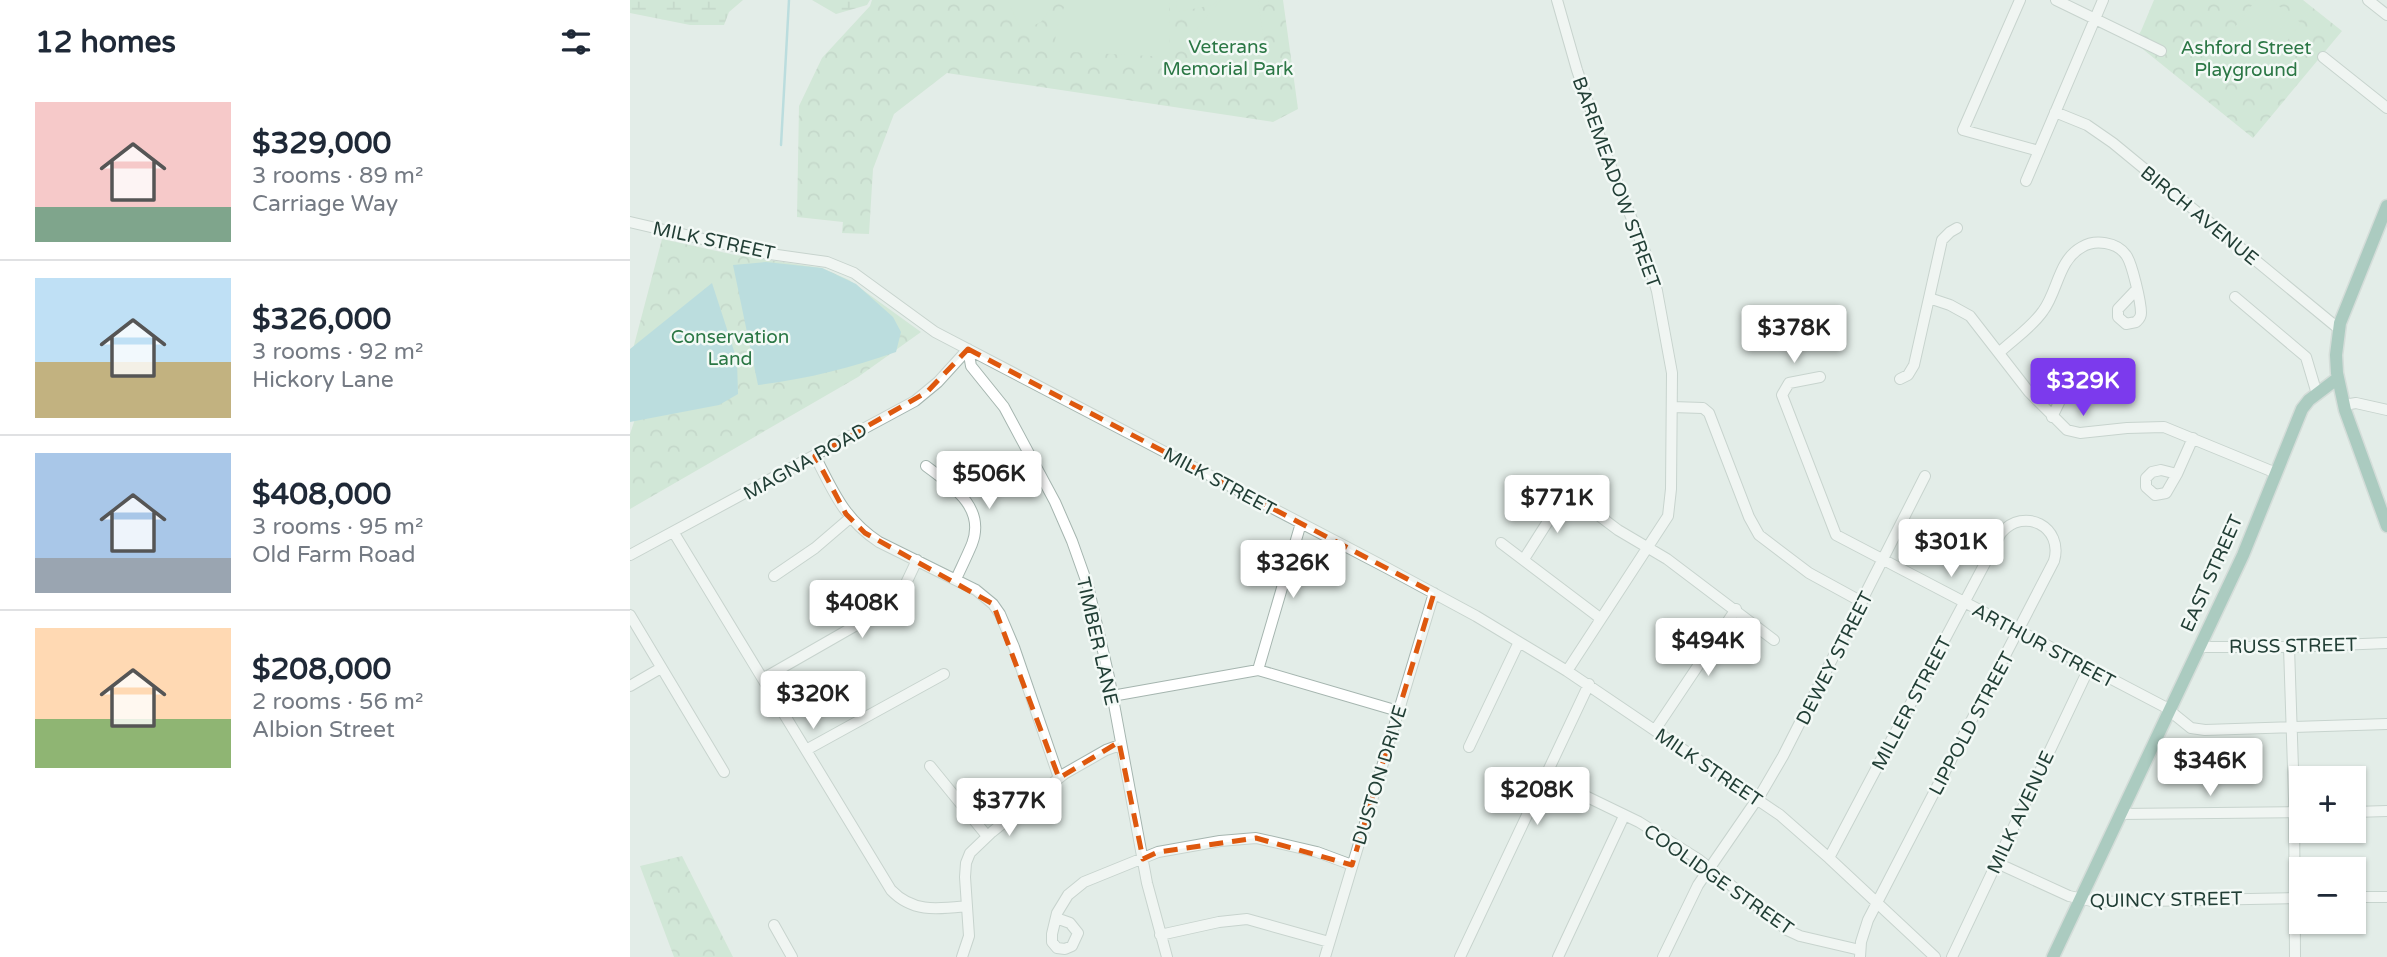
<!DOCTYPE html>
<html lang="en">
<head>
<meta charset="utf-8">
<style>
	body { margin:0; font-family:"Varela Round",sans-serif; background:#f2f2f3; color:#1f2937; height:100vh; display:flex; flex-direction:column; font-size:26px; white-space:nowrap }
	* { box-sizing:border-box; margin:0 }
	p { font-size:23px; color:#747a83 }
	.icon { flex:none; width:38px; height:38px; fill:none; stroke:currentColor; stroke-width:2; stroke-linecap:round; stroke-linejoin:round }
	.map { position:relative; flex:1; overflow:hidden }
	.sheet { display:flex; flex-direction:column; background:#fff; width:630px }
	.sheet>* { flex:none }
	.tools { position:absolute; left:1659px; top:766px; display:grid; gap:14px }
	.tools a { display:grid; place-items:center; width:77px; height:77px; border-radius:0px; background:#fff; box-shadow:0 2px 5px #0004; font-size:35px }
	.price { position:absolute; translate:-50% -60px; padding:0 16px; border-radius:7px; background:#fff; color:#222; font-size:23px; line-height:46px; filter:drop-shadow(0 2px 4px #0008) }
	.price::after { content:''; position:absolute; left:50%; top:42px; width:21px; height:16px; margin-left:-10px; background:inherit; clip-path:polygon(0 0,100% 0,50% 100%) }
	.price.active { background:#7c3aed; color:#fff }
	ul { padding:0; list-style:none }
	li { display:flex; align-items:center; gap:21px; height:175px; padding:0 35px }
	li+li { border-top:2px solid #e0e1e3 }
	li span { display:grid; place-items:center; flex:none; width:196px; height:140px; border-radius:0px; color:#555 }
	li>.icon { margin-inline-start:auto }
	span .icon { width:84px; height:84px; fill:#fffc; stroke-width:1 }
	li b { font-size:30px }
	h2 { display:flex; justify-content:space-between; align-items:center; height:84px; padding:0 35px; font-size:30px }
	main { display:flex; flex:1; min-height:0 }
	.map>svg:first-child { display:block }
	.wetland { fill:url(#wetland-marsh) }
	.park { fill:url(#park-crowns) }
	.garden { fill:#bbdfc3 }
	.water { fill:#8acbd3 }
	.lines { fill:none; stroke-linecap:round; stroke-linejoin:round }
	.stream { stroke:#8acbd3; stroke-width:2.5 }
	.minor-casing { stroke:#a5b5af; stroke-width:12 }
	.major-casing { stroke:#c1c9c7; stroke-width:15 }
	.minor { stroke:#fff; stroke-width:10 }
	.major { stroke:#66a391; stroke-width:12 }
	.marked { fill:none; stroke:#de580e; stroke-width:5; stroke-dasharray:14 9; stroke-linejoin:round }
	.labels { text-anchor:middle; stroke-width:5; stroke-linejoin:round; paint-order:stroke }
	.park-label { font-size:19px; fill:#2b7745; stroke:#f3f9f6 }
	.street-label { font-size:19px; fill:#223f36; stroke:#f3f9f6 }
</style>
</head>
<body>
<main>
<section class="sheet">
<h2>12 homes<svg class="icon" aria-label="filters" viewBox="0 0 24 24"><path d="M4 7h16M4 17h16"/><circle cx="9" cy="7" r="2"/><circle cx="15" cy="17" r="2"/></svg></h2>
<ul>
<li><span style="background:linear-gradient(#f6c9c9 75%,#7fa58c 0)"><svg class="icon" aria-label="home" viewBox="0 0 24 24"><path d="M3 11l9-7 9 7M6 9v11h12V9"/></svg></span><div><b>$329,000</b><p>3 rooms · 89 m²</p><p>Carriage Way</p></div></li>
<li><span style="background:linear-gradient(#bfe0f5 60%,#c2b280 0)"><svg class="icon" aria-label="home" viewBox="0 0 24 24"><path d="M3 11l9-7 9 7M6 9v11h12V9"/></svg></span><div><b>$326,000</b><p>3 rooms · 92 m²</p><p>Hickory Lane</p></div></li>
<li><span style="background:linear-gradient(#a9c7e8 75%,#9aa5b1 0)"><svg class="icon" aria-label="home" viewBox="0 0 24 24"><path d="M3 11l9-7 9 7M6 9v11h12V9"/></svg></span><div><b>$408,000</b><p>3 rooms · 95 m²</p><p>Old Farm Road</p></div></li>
<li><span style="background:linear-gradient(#ffd9b3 65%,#8fb573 0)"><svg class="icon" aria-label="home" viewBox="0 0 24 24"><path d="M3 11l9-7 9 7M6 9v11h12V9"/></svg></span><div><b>$208,000</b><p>2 rooms · 56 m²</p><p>Albion Street</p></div></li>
</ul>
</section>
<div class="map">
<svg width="1757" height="957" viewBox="0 0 1757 957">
	<defs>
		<pattern id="wetland-marsh" width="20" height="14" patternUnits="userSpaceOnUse" patternTransform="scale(1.75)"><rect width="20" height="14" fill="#bbdfc3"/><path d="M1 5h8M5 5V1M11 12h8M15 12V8" fill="none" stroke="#a0c0a8"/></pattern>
		<pattern id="park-crowns" width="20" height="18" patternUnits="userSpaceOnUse" patternTransform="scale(1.75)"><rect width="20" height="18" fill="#bbdfc3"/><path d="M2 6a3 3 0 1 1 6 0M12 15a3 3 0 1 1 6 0" fill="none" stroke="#a0c0a8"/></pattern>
	</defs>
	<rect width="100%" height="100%" fill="#e3ede8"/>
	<path class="wetland" d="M0,0H113L99,12L94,25H60L0,13Z
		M182,0H240L237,5L206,14Z"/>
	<path class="park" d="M242,0H653L668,109L643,122L317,73L264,114L243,169L239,234L212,233L213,222L167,217L169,106L192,58L240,6Z
		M1524,0H1673L1712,31L1623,138L1504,42L1511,31Z
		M32,239L105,255L192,268L219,280L291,332L228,377L0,509V434L6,416L3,349Z
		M52,856L103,957H44L10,866Z"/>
	<path class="garden" d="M377,0H427L411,22L392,31Z
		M437,0H539L540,57L423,51L429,20Z
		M546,0H588L583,5L547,12Z
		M591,0H628L636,56L639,62L635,67L627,64L560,71L563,33Z
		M1626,0H1641L1671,23L1625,82L1586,51Z"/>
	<path class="water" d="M136,262L192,268L226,284L263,317L271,332L266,352C221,368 176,379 128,385L103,265Z
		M82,283L107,360L108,394L89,405L0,422V349Z"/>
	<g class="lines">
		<path class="stream" d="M151,145L159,0"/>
		<defs>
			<path id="minor" d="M927,0L947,70L974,149L1017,257L1027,291L1042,373L1041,489L1038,516L937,671
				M1390,0L1333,130L1409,151
				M1426,0L1531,51
				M1738,0L1757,15
				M1693,57L1757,108
				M1425,112L1457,125L1483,143L1709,329
				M1396,181L1473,0
				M0,222L133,253L197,262L224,273L305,332L757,568L846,616L937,671L1150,815L1199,858L1305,957
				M1605,297L1676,357L1687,394
				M1299,298L1320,305L1340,316L1399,392L1437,430L1450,433L1497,428L1534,427L1646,473
				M338,349L341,366L374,407L425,502L442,541L458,586L479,677L517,883L537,957
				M1370,352C1384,339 1402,327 1413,311C1428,291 1428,260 1452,247C1465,239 1487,242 1496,255C1502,263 1511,302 1511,313C1511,318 1509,319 1506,322L1496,324L1488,317V309L1506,290
				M1190,377L1159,383L1152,395L1206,535L1535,707L1561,728L1575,730L1757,724
				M1270,379L1278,375L1284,365L1312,240L1320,232L1327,228
				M1714,405L1726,403L1757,410
				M1042,407L1073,408L1079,413L1119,517L1129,535L1179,573L1232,602
				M1422,417L1441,378
				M185,456C203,491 214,519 249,542L346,590L363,604L370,614L384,647L429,778
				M296,466C322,486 356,507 342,544C337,556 331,568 326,579
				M1547,474L1531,470L1522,472L1516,478V487L1525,495L1536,493L1547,474L1563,438
				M923,481L988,530L1037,559L1144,640
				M44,533L261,890C283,913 308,909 337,906
				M871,543L970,618
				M0,555L285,401L308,382L338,349
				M894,559L922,515L942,496
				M144,576L185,548L220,518
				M0,615L94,772
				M1569,647H1659L1757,643
				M1659,647L1664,799L1665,957
				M628,670L671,523
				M134,678L258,607L271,594L287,560
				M0,686L31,668
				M482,696L628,670L768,711
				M1025,730L1106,609
				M839,747L889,642
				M176,750L314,674
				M300,766L357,836
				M914,776L1009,822L1068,859L1157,930L1170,936L1230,950
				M1724,812L1757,811
				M1490,814L1671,812
				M1199,858L1371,533C1394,506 1434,527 1424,561L1238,920L1231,942L1230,957
				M1367,863L1439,896L1466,902L1671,898
				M1724,897H1757
				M426,918L440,923L448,933L442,946L435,949L427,948L422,942V934L427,913L438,895L454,882L528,852L590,841L626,838L687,852L722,865
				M144,925L162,957
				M530,935L589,922L617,919L699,942
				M332,957L339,936L335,877L336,863L340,853L362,832L434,774L476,750L490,745
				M695,957L804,593
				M830,957L959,684
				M928,957L994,816
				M1033,957L1068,885L1132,792L1153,756L1295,476
				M1322,957L1459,668"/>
			<path id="major" d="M1757,206L1710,323L1706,355L1707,373L1715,410L1757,526
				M1423,957L1613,555L1672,409L1679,400L1708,378"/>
		</defs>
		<use href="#minor" class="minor-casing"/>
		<use href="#major" class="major-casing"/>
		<use href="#minor" class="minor"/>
		<use href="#major" class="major"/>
	</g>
	<path d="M0 0H1757V957H0ZM338,349L804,593L722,865L626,838L528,852L513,859L489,742L429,778L363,604L235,533L216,514L185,456L297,392Z" fill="#e3ede8" fill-opacity=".55" fill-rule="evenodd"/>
	<path class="marked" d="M338,349L804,593L722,865L626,838L528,852L513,859L489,742L429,778L363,604L235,533L216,514L185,456L297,392Z"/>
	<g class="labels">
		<g class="park-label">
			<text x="598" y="53">Veterans<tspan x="598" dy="22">Memorial Park</tspan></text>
			<text x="1616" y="54">Ashford Street<tspan x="1616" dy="22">Playground</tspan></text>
			<text x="100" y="343">Conservation<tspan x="100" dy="22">Land</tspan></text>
		</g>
		<g class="street-label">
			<text transform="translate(987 182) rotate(70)" y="7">BAREMEADOW STREET</text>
			<text transform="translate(1570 215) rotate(39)" y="7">BIRCH AVENUE</text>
			<text transform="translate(84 240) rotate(12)" y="7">MILK STREET</text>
			<text transform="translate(175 461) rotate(-29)" y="7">MAGNA ROAD</text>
			<text transform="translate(590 481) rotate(28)" y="7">MILK STREET</text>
			<text transform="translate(1581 573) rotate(-66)" y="7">EAST STREET</text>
			<text transform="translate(468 641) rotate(77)" y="7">TIMBER LANE</text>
			<text transform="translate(1414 645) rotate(28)" y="7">ARTHUR STREET</text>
			<text transform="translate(1663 645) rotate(-1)" y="7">RUSS STREET</text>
			<text transform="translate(1204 658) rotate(-63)" y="7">DEWEY STREET</text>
			<text transform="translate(1281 703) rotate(-62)" y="7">MILLER STREET</text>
			<text transform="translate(1341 723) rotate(-62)" y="7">LIPPOLD STREET</text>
			<text transform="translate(1079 767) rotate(34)" y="7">MILK STREET</text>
			<text transform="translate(749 775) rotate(-73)" y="7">DUSTON DRIVE</text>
			<text transform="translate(1390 812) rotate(-65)" y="7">MILK AVENUE</text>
			<text transform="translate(1089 879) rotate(35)" y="7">COOLIDGE STREET</text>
			<text transform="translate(1536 899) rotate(-1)" y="7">QUINCY STREET</text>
		</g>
	</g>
</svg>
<div class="tools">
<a>+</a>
<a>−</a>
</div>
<b class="price" style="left:1164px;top:365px">$378K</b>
<b class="price active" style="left:1453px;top:418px">$329K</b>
<b class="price" style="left:359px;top:511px">$506K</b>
<b class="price" style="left:927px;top:535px">$771K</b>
<b class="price" style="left:1321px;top:579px">$301K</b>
<b class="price" style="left:663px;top:600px">$326K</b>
<b class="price" style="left:232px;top:640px">$408K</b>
<b class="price" style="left:1078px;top:678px">$494K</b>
<b class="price" style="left:183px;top:731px">$320K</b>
<b class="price" style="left:1580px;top:798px">$346K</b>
<b class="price" style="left:907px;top:827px">$208K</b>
<b class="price" style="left:379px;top:838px">$377K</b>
</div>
</main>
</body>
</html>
